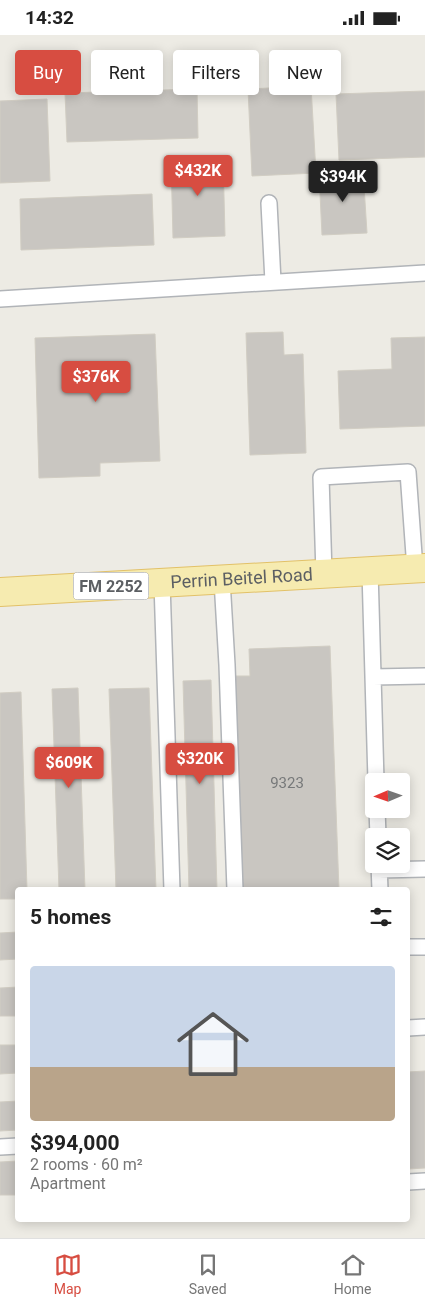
<!DOCTYPE html>
<html lang="en">
<head>
<meta charset="utf-8">
<style>
	body { margin:0; font-family:Roboto,sans-serif; background:#f6f6f6; color:#222; height:100vh; display:flex; flex-direction:column; font-size:19px; white-space:nowrap }
	* { box-sizing:border-box; margin:0 }
	p { font-size:16px; color:#767676 }
	.icon { flex:none; width:28px; height:28px; fill:none; stroke:currentColor; stroke-width:2; stroke-linecap:round; stroke-linejoin:round }
	.map { position:relative; flex:1; overflow:hidden }
	.panel { position:absolute; left:15px; top:852px; width:395px; height:335px; display:flex; flex-direction:column; background:#fff; border-radius:5px; box-shadow:0 2px 12px #0003 }
	.panel>* { flex:none }
	.banner { position:absolute; left:15px; top:15px; width:395px; height:45px; display:flex; gap:10px }
	.needle { width:32px; rotate:268deg }
	.controls { position:absolute; left:365px; top:738px; display:grid; gap:10px }
	.controls a { display:grid; place-items:center; width:45px; height:45px; border-radius:5px; background:#fff; box-shadow:0 2px 12px #0003; font-size:25px }
	.price { position:absolute; translate:-50% -42px; padding:0 11px; border-radius:5px; background:#d74d41; color:#fff; font-size:16px; line-height:32px; filter:drop-shadow(0 1px 2px #0008) }
	.price::after { content:''; position:absolute; left:50%; top:30px; width:15px; height:11px; margin-left:-8px; background:inherit; clip-path:polygon(0 0,100% 0,50% 100%) }
	.price.on { background:#222; color:#fff }
	ul { padding:0; list-style:none }
	li { display:grid; align-content:center; gap:10px; height:265px; padding:0 15px }
	li span { display:grid; place-items:center; height:155px; border-radius:5px; color:#555 }
	li>.icon { margin-inline-start:auto }
	span .icon { width:90px; height:90px; fill:#fffc; stroke-width:1 }
	li b { font-size:21px }
	h2 { display:flex; justify-content:space-between; align-items:center; height:60px; padding:0 15px; font-size:21px }
	.pill { padding:0 18px; border-radius:5px; background:#fff; box-shadow:0 2px 12px #0003; font-size:18px; line-height:45px }
	.pill.on { background:#d74d41; color:#fff }
	.status { display:flex; justify-content:space-between; align-items:center; height:35px; padding:0 25px; background:#fff; direction:ltr }
	.status svg { height:14px; fill:currentColor }
	.tab-bar { display:flex; justify-content:space-around; align-items:center; height:70px; border-top:1px solid #e0e0e0; background:#fff; font-size:14px; color:#767676 }
	.tab-bar a { display:grid; justify-items:center; gap:2px }
	.tab-bar .on { color:#d74d41 }
	.map>svg:first-child { display:block }
	.building { fill:#c9c6c1; stroke:#d1cdc3 }
	.lines { fill:none; stroke-linecap:round; stroke-linejoin:round }
	.service-casing { stroke:#b1b4b8; stroke-width:18 }
	.primary-casing { stroke:#e2c168; stroke-width:30 }
	.service { stroke:#fff; stroke-width:15 }
	.primary { stroke:#f6ebb0; stroke-width:28 }
	.labels { text-anchor:middle; stroke-width:5; stroke-linejoin:round; paint-order:stroke }
	.number-label { font-size:15px; fill:#77797a }
	.shield { fill:#fff; stroke:#8d8f92; stroke-width:1 }
	.shield-label { font-size:16px; font-weight:bold; fill:#5c5f63 }
	.street-label { font-size:18px; fill:#5c5f63; stroke:#fff }
</style>
</head>
<body>
<div class="status"><b>14:32</b><svg viewBox="0 0 49 12"><path d="M0 12V9h3v3zM5 12V6h3v6zM10 12V3h3v9zM15 12V0h3v12zM26 1h20v11H26zM47 4h2v5h-2z"/></svg></div>
<div class="map">
<svg width="425" height="1203" viewBox="0 0 425 1203">
	<rect width="100%" height="100%" fill="#edebe4"/>
	<path class="building" d="M311,51L316,138L252,141L248,54Z
		M197,54L198,103L67,107L65,58Z
		M425,56V122L339,125L336,59Z
		M47,64L50,146L0,148V66Z
		M223,122L225,201L173,203L171,124Z
		M363,135L367,198L322,200L319,138Z
		M152,159L154,210L21,215L20,164Z
		M283,297L284,320L303,319L306,418L250,420L246,298Z
		M155,299L160,426L100,428V441L39,443L35,303Z
		M425,302V391L340,394L338,336L392,334L391,303Z
		M330,611L339,855H242L234,641H250L249,614Z
		M211,645L217,855H189L183,646Z
		M78,653L85,855H59L52,654Z
		M149,653L156,855H116L109,654Z
		M21,657L27,855H18V864H0V658Z
		M18,897V924L0,925V898Z
		M18,952V981H0V953Z
		M0,1010H18V1038L0,1039Z
		M425,1036V1133L408,1134V1037Z
		M18,1066V1095L0,1096V1067Z
		M18,1126V1160H0V1127Z"/>
	<g class="lines">
		<defs>
			<path id="service" d="M269,168L273,247
				M0,264L425,238
				M370,536L376,746
				M324,539L321,442L408,437L415,534
				M222,545L227,630L235,855
				M162,548L172,855
				M373,642L425,641
				M377,774L378,801
				M379,829L380,855
				M379,835L425,834
				M408,912H425
				M408,993L425,992
				M0,1112L18,1111
				M408,1147L425,1146"/>
			<g id="primary">
				<path id="s1" d="M0,557L425,533"/>
			</g>
		</defs>
		<use href="#service" class="service-casing"/>
		<use href="#primary" class="primary-casing"/>
		<use href="#service" class="service"/>
		<use href="#primary" class="primary"/>
	</g>
	<g class="labels">
		<g class="number-label">
			<text x="287" y="753">9323</text>
		</g>
		<rect class="shield" x="73.5" y="537.5" width="75" height="27" rx="4"/>
		<g class="shield-label">
			<text x="111" y="557">FM 2252</text>
		</g>
		<g class="street-label">
			<text dy="6" stroke="none"><textPath href="#s1" startOffset="242">Perrin Beitel Road</textPath></text>
		</g>
	</g>
</svg>
<div class="controls">
<a><svg class="needle" viewBox="-14 -14 28 28"><path d="M0-13l5 13h-10z" fill="#e53935"/><path d="M0 13l5-13h-10z" fill="#767676"/></svg></a>
<a><svg class="icon" aria-label="layers" viewBox="0 0 24 24"><path d="M12 4l9 5-9 5-9-5zM3 14l9 5 9-5"/></svg></a>
</div>
<b class="price" style="left:198px;top:162px">$432K</b>
<b class="price on" style="left:343px;top:168px">$394K</b>
<b class="price" style="left:96px;top:368px">$376K</b>
<b class="price" style="left:200px;top:750px">$320K</b>
<b class="price" style="left:69px;top:754px">$609K</b>
<div class="banner">
<a class="pill on">Buy</a>
<a class="pill">Rent</a>
<a class="pill">Filters</a>
<a class="pill">New</a>
</div>
<section class="panel">
<h2>5 homes<svg class="icon" aria-label="filters" viewBox="0 0 24 24"><path d="M4 7h16M4 17h16"/><circle cx="9" cy="7" r="2"/><circle cx="15" cy="17" r="2"/></svg></h2>
<ul>
<li><span style="background:linear-gradient(#c9d6e8 65%,#b9a48a 0)"><svg class="icon" aria-label="home" viewBox="0 0 24 24"><path d="M3 11l9-7 9 7M6 9v11h12V9"/></svg></span><div><b>$394,000</b><p>2 rooms · 60 m²</p><p>Apartment</p></div></li>
</ul>
</section>
</div>
<nav class="tab-bar">
<a class="on"><svg class="icon" aria-label="map" viewBox="0 0 24 24"><path d="M3 6l6-2 6 2 6-2v14l-6 2-6-2-6 2zM9 4v14M15 6v14"/></svg>Map</a>
<a><svg class="icon" aria-label="saved" viewBox="0 0 24 24"><path d="M7 4h10v16l-5-4-5 4z"/></svg>Saved</a>
<a><svg class="icon" aria-label="home" viewBox="0 0 24 24"><path d="M3 11l9-7 9 7M6 9v11h12V9"/></svg>Home</a>
</nav>
</body>
</html>
